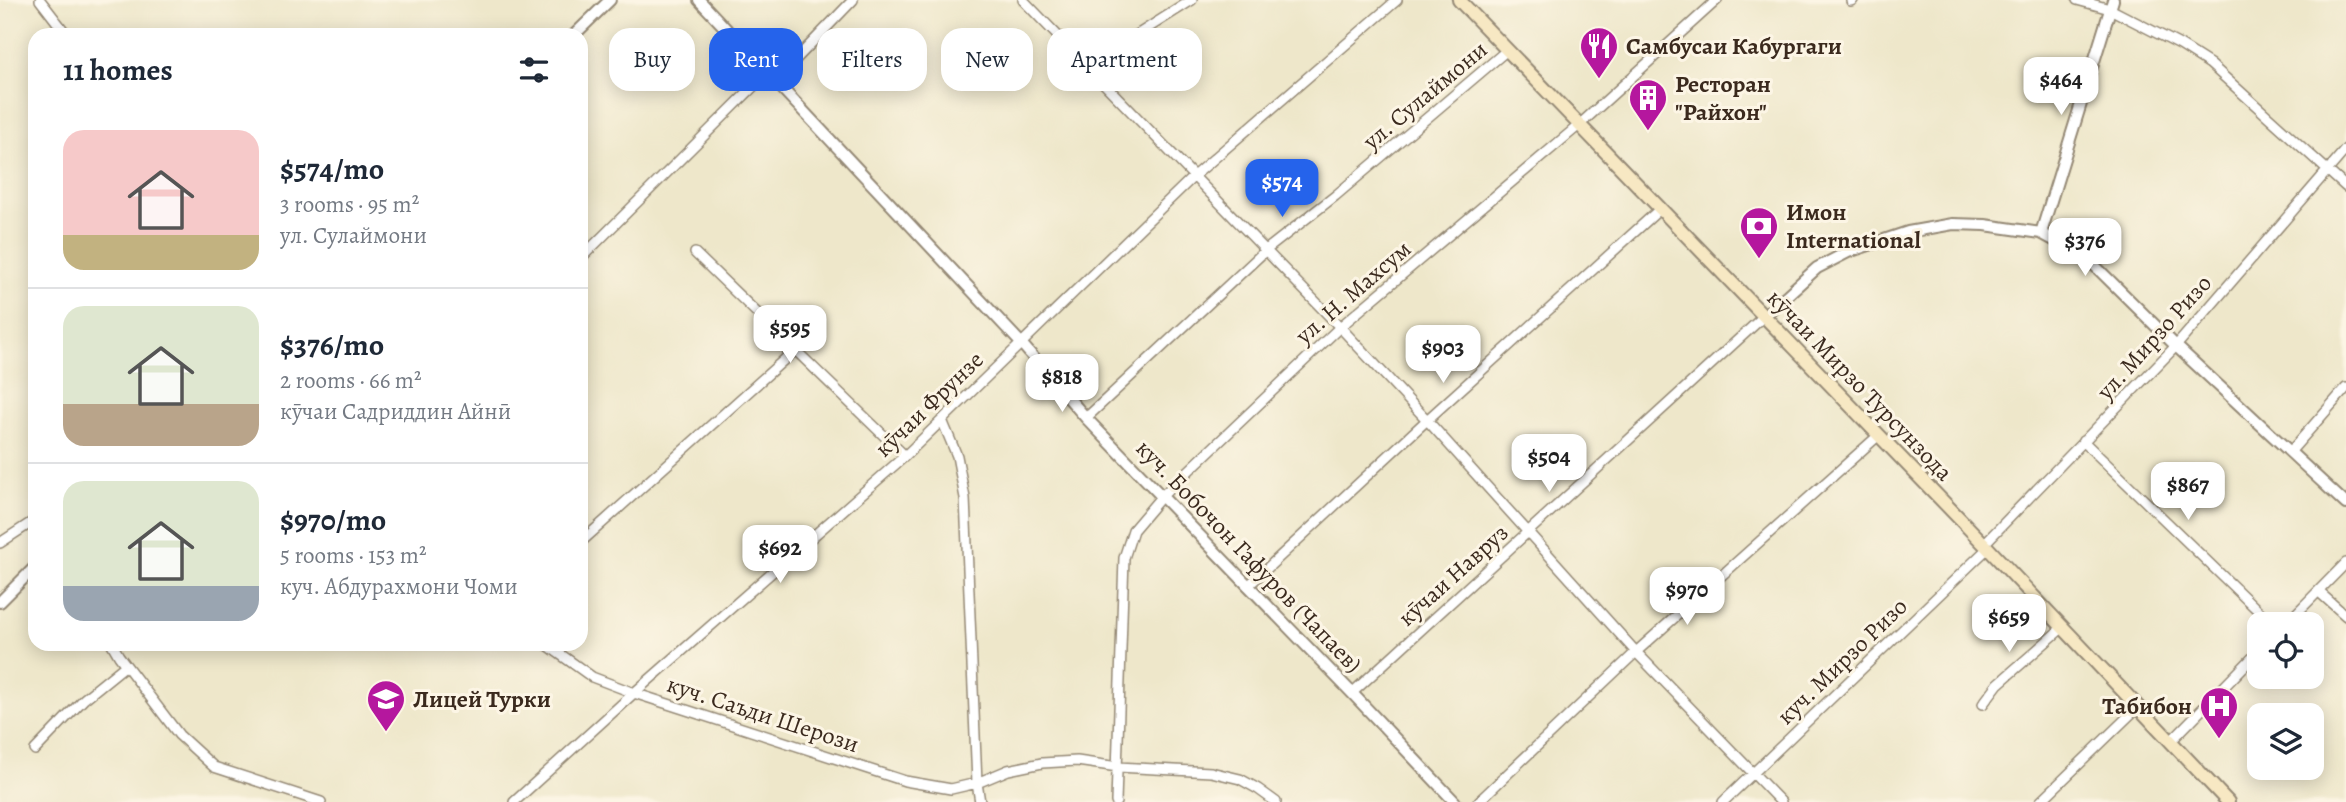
<!DOCTYPE html>
<html lang="en">
<head>
<meta charset="utf-8">
<style>
	body { margin:0; font-family:Alegreya,serif; background:#f6f6f7; color:#1f2937; height:100vh; display:flex; flex-direction:column; font-size:26px; white-space:nowrap }
	* { box-sizing:border-box; margin:0 }
	p { font-size:23px; color:#747a83 }
	.icon { flex:none; width:38px; height:38px; fill:none; stroke:currentColor; stroke-width:2; stroke-linecap:round; stroke-linejoin:round }
	.map { position:relative; flex:1; overflow:hidden }
	.side { position:absolute; left:28px; top:28px; width:560px; height:623px; display:flex; flex-direction:column; background:#fff; border-radius:21px; box-shadow:0 4px 18px #0003 }
	.side>* { flex:none }
	.guide { position:absolute; left:609px; top:28px; width:665px; height:63px; display:flex; gap:14px }
	.controls { position:absolute; left:2247px; top:612px; display:grid; gap:14px }
	.controls a { display:grid; place-items:center; width:77px; height:77px; border-radius:14px; background:#fff; box-shadow:0 4px 18px #0003; font-size:35px }
	.price { position:absolute; translate:-50% -60px; padding:0 16px; border-radius:14px; background:#fff; color:#222; font-size:23px; line-height:46px; filter:drop-shadow(0 2px 4px #0008) }
	.price::after { content:''; position:absolute; left:50%; top:42px; width:21px; height:16px; margin-left:-10px; background:inherit; clip-path:polygon(0 0,100% 0,50% 100%) }
	.price.active { background:#2563eb; color:#fff }
	ul { padding:0; list-style:none }
	li { display:flex; align-items:center; gap:21px; height:175px; padding:0 35px }
	li+li { border-top:2px solid #e0e1e3 }
	li span { display:grid; place-items:center; flex:none; width:196px; height:140px; border-radius:21px; color:#555 }
	li>.icon { margin-inline-start:auto }
	span .icon { width:84px; height:84px; fill:#fffc; stroke-width:1 }
	li b { font-size:30px }
	h2 { display:flex; justify-content:space-between; align-items:center; height:84px; padding:0 35px; font-size:30px }
	.pill { padding:0 24px; border-radius:21px; background:#fff; box-shadow:0 4px 18px #0003; font-size:24px; line-height:63px }
	.pill.active { background:#2563eb; color:#fff }
	.map>svg:first-child { display:block }
	.lines { fill:none; stroke-linecap:round; stroke-linejoin:round }
	.minor-casing { stroke:#948874; stroke-width:12 }
	.tertiary-casing { stroke:#948874; stroke-width:14 }
	.secondary-casing { stroke:#948874; stroke-width:16 }
	.minor { stroke:#fff; stroke-width:9 }
	.tertiary { stroke:#fff; stroke-width:10 }
	.secondary { stroke:#f7e8c3; stroke-width:12 }
	.labels { text-anchor:middle; stroke-width:6; stroke-linejoin:round; paint-order:stroke }
	.poi-label { font-size:24px; font-weight:bold; fill:#3b2a1e; stroke:#fcf5e5; text-anchor:start }
	.street-label { font-size:24px; fill:#3b2a1e; stroke:#fcf5e5 }
</style>
</head>
<body>
<div class="map">
<svg width="2346" height="802" viewBox="0 0 2346 802">
	<rect width="100%" height="100%" fill="#fcf5e5"/>
	<filter id="ink" filterUnits="userSpaceOnUse"><feTurbulence type="fractalNoise" baseFrequency=".0143" numOctaves="2"/><feDisplacementMap in="SourceGraphic" scale="14" xChannelSelector="R" yChannelSelector="G"/><feConvolveMatrix kernelMatrix="1 2 1 2 8 2 1 2 1" color-interpolation-filters="sRGB"/></filter>
	<filter id="wash" filterUnits="userSpaceOnUse"><feTurbulence type="fractalNoise" baseFrequency=".00686" numOctaves="4" result="noise"/><feDisplacementMap in="SourceGraphic" scale="28" xChannelSelector="R" yChannelSelector="G"/><feGaussianBlur stdDeviation="1.57" result="paint"/><feColorMatrix in="noise" values="0 0 0 0 0 0 0 0 0 0 0 0 0 0 0 0 0 1.4 0 .05"/><feComposite in="paint" operator="in"/></filter>
	<g filter="url(#wash)">
		<rect width="100%" height="100%" fill="#eee7ca"/>
	</g>
	<g filter="url(#ink)">
		<g class="lines">
			<defs>
				<path id="minor" d="M40,0L67,35
					M1023,0L1340,327L1427,420L1636,652L1781,802
					M2077,0L2110,9L2180,45L2210,64L2346,187
					M1851,1L1853,0
					M1087,64L1132,38L1192,0
					M775,81L853,0
					M695,253L905,456
					M581,258L767,73
					M1086,418L1266,250L1335,196L1506,51
					M942,420L957,456L965,498L977,783L980,802
					M2083,441L2273,625
					M2290,452L2346,388
					M581,542L795,350
					M0,543L35,520
					M1984,544L2176,346L2346,149
					M1248,586L1427,420L1661,208
					M2319,592L2346,616
					M2285,625L2346,563
					M112,644L119,656L179,735L214,767L321,802
					M546,644L592,677L634,693L905,781L951,789L977,783L1008,770L1042,763L1077,761L1118,767L1211,772L1240,779L1258,789L1276,802
					M1352,693L1764,316
					M1983,704L1998,684L2063,627
					M2171,741L2259,651
					M35,750L84,699L126,665
					M514,802L634,693L905,456L1195,175L1397,0
					M1116,802L1124,558L1133,530L1161,497L1340,327L1578,126L1717,0
					M1478,802L1636,652L1879,435
					M1723,802L1988,548
					M2040,802L2138,707"/>
				<path id="tertiary" d="M699,0L1020,342L1086,418L1352,693L1455,802
					M574,35L610,0
					M2041,233L2113,0
					M1764,316L1817,268L1848,252L1908,232L1953,224L1985,225L2041,233L2076,252L2093,264L2176,346L2346,504
					M0,602L35,567"/>
				<path id="secondary" d="M1459,0L1984,544L2228,802"/>
			</defs>
			<use href="#minor" class="minor-casing"/>
			<use href="#tertiary" class="tertiary-casing"/>
			<use href="#secondary" class="secondary-casing"/>
			<use href="#minor" class="minor"/>
			<use href="#tertiary" class="tertiary"/>
			<use href="#secondary" class="secondary"/>
		</g>
	</g>
	<defs>
		<symbol id="restaurant-pin" viewBox="-11 -11 22 30"><path d="M0 17L-7.5 6A9.5 9.5 0 1 1 7.5 6Z" fill="#b5179e" stroke="#fcf5e5"/><path d="M-5-6h1v4h1v-4h1v4h1v-4h1v5L-1.5 .5V6h-2V.5L-5-1ZM5-6V6H3V1.5H1.5Q1.5-4 5-6Z" fill="#fff"/></symbol>
		<symbol id="building-pin" viewBox="-11 -11 22 30"><path d="M0 17L-7.5 6A9.5 9.5 0 1 1 7.5 6Z" fill="#b5179e" stroke="#fcf5e5"/><path d="M-4-6H4V6H1V3H-1V6H-4ZM-2.5-4.3h1.7v1.8h-1.7ZM.8-4.3h1.7v1.8H.8ZM-2.5-1h1.7V.8h-1.7ZM.8-1h1.7V.8H.8Z" fill="#fff"/></symbol>
		<symbol id="bank-pin" viewBox="-11 -11 22 30"><path d="M0 17L-7.5 6A9.5 9.5 0 1 1 7.5 6Z" fill="#b5179e" stroke="#fcf5e5"/><path d="M-6-4H6V4H-6ZM0-2.3a2.3 2.3 0 1 0 0 4.6a2.3 2.3 0 1 0 0-4.6Z" fill="#fff"/></symbol>
		<symbol id="school-pin" viewBox="-11 -11 22 30"><path d="M0 17L-7.5 6A9.5 9.5 0 1 1 7.5 6Z" fill="#b5179e" stroke="#fcf5e5"/><path d="M0-5L7-2L0 1L-7-2ZM-4 1L0 2.5L4 1V4Q0 6-4 4Z" fill="#fff"/></symbol>
		<symbol id="hospital-pin" viewBox="-11 -11 22 30"><path d="M0 17L-7.5 6A9.5 9.5 0 1 1 7.5 6Z" fill="#b5179e" stroke="#fcf5e5"/><path d="M-5-5h3v3.5h4V-5h3V5h-3V1.5h-4V5h-3Z" fill="#fff"/></symbol>
	</defs>
	<g fill-rule="evenodd">
		<use href="#restaurant-pin" x="1577" y="24" width="44" height="60"/>
		<use href="#building-pin" x="1626" y="76" width="44" height="60"/>
		<use href="#bank-pin" x="1737" y="204" width="44" height="60"/>
		<use href="#school-pin" x="364" y="677" width="44" height="60"/>
		<use href="#hospital-pin" x="2197" y="684" width="44" height="60"/>
	</g>
	<g class="labels">
		<g class="poi-label">
			<text x="1626" y="54">Самбусаи Кабургаги</text>
			<text x="1675" y="92">Ресторан<tspan x="1675" dy="28">"Райхон"</tspan></text>
			<text x="1786" y="220">Имон<tspan x="1786" dy="28">International</tspan></text>
			<text x="413" y="707">Лицей Турки</text>
			<text x="2192" y="714" text-anchor="end">Табибон</text>
		</g>
		<g class="street-label">
			<text transform="translate(1425 95) rotate(-40)" y="8">ул. Сулаймони</text>
			<text transform="translate(1353 292) rotate(-41)" y="8">ул. Н. Махсум</text>
			<text transform="translate(2154 337) rotate(-48)" y="8">ул. Мирзо Ризо</text>
			<text transform="translate(1860 385) rotate(46)" y="8">кӯчаи Мирзо Турсунзода</text>
			<text transform="translate(929 404) rotate(-44)" y="8">кӯчаи Фрунзе</text>
			<text transform="translate(1249 556) rotate(46)" y="8">куч. Бобочон Гафуров (Чапаев)</text>
			<text transform="translate(1453 575) rotate(-42)" y="8">кӯчаи Навруз</text>
			<text transform="translate(1842 661) rotate(-44)" y="8">куч. Мирзо Ризо</text>
			<text transform="translate(763 714) rotate(18)" y="8">куч. Саъди Шерози</text>
		</g>
	</g>
</svg>
<div class="controls">
<a><svg class="icon" aria-label="locate" viewBox="0 0 24 24"><circle cx="12" cy="12" r="6"/><path d="M12 2v4M12 18v4M2 12h4M18 12h4"/></svg></a>
<a><svg class="icon" aria-label="layers" viewBox="0 0 24 24"><path d="M12 4l9 5-9 5-9-5zM3 14l9 5 9-5"/></svg></a>
</div>
<b class="price" style="left:2061px;top:117px">$464</b>
<b class="price active" style="left:1282px;top:219px">$574</b>
<b class="price" style="left:2085px;top:278px">$376</b>
<b class="price" style="left:790px;top:365px">$595</b>
<b class="price" style="left:1443px;top:385px">$903</b>
<b class="price" style="left:1062px;top:414px">$818</b>
<b class="price" style="left:1549px;top:494px">$504</b>
<b class="price" style="left:2188px;top:522px">$867</b>
<b class="price" style="left:780px;top:585px">$692</b>
<b class="price" style="left:1687px;top:627px">$970</b>
<b class="price" style="left:2009px;top:654px">$659</b>
<div class="guide">
<a class="pill">Buy</a>
<a class="pill active">Rent</a>
<a class="pill">Filters</a>
<a class="pill">New</a>
<a class="pill">Apartment</a>
</div>
<section class="side">
<h2>11 homes<svg class="icon" aria-label="filters" viewBox="0 0 24 24"><path d="M4 7h16M4 17h16"/><circle cx="9" cy="7" r="2"/><circle cx="15" cy="17" r="2"/></svg></h2>
<ul>
<li><span style="background:linear-gradient(#f6c9c9 75%,#c2b280 0)"><svg class="icon" aria-label="home" viewBox="0 0 24 24"><path d="M3 11l9-7 9 7M6 9v11h12V9"/></svg></span><div><b>$574/mo</b><p>3 rooms · 95 m²</p><p>ул. Сулаймони</p></div></li>
<li><span style="background:linear-gradient(#dfe7d0 70%,#b9a48a 0)"><svg class="icon" aria-label="home" viewBox="0 0 24 24"><path d="M3 11l9-7 9 7M6 9v11h12V9"/></svg></span><div><b>$376/mo</b><p>2 rooms · 66 m²</p><p>кӯчаи Садриддин Айнӣ</p></div></li>
<li><span style="background:linear-gradient(#dfe7d0 75%,#9aa5b1 0)"><svg class="icon" aria-label="home" viewBox="0 0 24 24"><path d="M3 11l9-7 9 7M6 9v11h12V9"/></svg></span><div><b>$970/mo</b><p>5 rooms · 153 m²</p><p>куч. Абдурахмони Чоми</p></div></li>
</ul>
</section>
</div>
</body>
</html>
